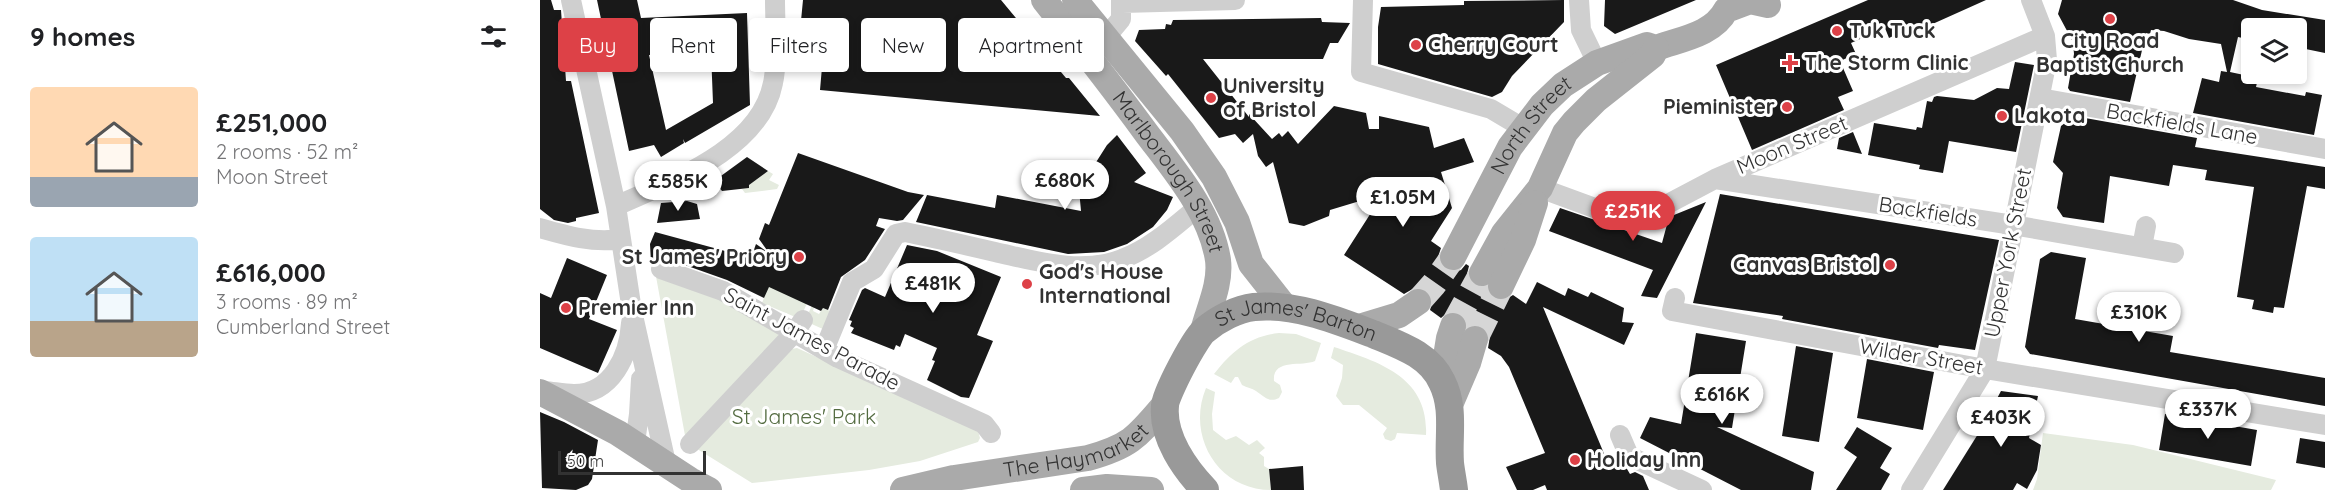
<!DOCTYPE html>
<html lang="en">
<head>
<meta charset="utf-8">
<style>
	body { margin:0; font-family:Quicksand,sans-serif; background:#f6f6f6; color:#202124; height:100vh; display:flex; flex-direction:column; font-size:22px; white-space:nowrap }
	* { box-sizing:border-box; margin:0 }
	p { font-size:20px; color:#757577 }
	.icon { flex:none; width:33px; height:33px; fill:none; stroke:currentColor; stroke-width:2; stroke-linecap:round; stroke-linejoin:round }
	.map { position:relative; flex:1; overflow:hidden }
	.panel { display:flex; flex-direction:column; background:#fff; width:540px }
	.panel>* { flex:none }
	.banner { position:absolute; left:18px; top:18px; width:570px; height:54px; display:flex; gap:12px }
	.fabs { position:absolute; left:1701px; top:18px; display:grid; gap:12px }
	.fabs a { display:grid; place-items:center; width:66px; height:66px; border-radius:6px; background:#fff; box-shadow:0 3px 9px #0003; font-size:30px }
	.scale { position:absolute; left:18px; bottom:15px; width:148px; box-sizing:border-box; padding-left:6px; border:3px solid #323232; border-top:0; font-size:16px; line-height:21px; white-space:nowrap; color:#323232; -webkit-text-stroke:4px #fff; paint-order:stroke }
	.price { position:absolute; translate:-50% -51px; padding:0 14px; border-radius:21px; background:#fff; color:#222; font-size:20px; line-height:39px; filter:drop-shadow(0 2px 3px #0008) }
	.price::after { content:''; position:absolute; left:50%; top:36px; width:18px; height:14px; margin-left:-9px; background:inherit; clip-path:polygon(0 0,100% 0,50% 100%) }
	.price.active { background:#dd4147; color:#fff }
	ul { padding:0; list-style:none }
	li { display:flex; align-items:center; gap:18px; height:150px; padding:0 30px }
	li span { display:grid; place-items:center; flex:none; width:168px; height:120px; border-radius:6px; color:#555 }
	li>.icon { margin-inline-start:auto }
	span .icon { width:72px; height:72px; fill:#fffc; stroke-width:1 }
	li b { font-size:26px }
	h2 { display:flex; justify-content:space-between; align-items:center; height:72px; padding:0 30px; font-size:26px }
	.pill { padding:0 21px; border-radius:6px; background:#fff; box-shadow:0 3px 9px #0003; font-size:21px; line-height:54px }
	.pill.active { background:#dd4147; color:#fff }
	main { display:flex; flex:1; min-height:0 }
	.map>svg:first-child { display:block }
	.green { fill:#e5ebdf }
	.building { fill:#191919; fill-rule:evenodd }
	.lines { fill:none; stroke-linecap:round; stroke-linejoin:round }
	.major-tunnel { stroke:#d6d6d6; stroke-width:26; stroke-dasharray:26 13; stroke-linecap:butt }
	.minor { stroke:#cfcfcf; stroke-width:20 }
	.major { stroke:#aaa; stroke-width:26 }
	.highway { stroke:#999; stroke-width:28 }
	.poi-dot { fill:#dd4147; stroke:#fff; stroke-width:2 }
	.labels { text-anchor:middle; stroke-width:6; stroke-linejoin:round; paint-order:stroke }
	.poi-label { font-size:21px; font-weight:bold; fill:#323232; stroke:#fff; text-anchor:start }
	.street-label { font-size:21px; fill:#323232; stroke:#fff }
	.park-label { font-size:21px; fill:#546c41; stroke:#fff }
</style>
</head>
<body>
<main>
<section class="panel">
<h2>9 homes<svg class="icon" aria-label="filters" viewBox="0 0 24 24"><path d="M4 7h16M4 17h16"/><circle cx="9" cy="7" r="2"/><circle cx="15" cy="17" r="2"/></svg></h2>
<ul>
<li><span style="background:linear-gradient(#ffd9b3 75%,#9aa5b1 0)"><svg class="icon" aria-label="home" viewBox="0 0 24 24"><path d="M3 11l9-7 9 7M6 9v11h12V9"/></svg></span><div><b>£251,000</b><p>2 rooms · 52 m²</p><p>Moon Street</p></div></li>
<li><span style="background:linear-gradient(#bfe0f5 70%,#b9a48a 0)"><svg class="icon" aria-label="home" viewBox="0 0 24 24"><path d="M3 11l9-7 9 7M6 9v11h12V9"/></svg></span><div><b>£616,000</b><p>3 rooms · 89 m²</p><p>Cumberland Street</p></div></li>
</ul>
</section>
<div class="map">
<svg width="1785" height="490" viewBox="0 0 1785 490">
	<rect width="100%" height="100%" fill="#fff"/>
	<path class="green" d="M228,171L233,174L229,180L239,185L237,189L205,193L202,189L209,188L210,179L216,180Z
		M115,271L180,296L238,332L239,342L146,441Z
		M229,285L268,301L260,319L222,303Z
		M273,303L275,304L273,311L279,314L283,308L295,313L285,330L265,321Z
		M739,333L756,334L781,343L775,361C762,367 732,358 734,381L740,385L742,392L739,398C729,403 725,397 716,391C712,388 707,388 702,385L698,377H695L691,383L674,374C692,351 710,336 739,333Z
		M794,347C839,362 889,377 886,435L857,433L855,439L851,441L845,439L843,434L847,428L819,405H803L796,396L802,378L803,365L791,358Z
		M257,348L428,426L438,431L440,438L438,442L380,461L329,470L212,483L154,447L246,350Z
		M666,388L675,392L672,414L673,430L686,440L696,436L709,445L717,440L725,448L719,453L724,457V466L729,469L731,490C678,490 646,436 666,388Z
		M1503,433L1593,445L1736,480L1731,490H1493L1497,479Z"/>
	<path class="building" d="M0,0H11L14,10H21L26,81H31L59,213L36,218V221L28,223L14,220L0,209Z
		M57,0H97L101,18L207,13L210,105L145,143L143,139L144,143L121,157L114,145L89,151ZM171,52L173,103L126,130L109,55Z
		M263,0H461L526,78H529L560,116L280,90L285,33L260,31Z
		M1024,0V22L972,76L962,92L952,97L838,64V27L841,7L924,5V1Z
		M1065,0H1156L1075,34L1064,26Z
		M1328,0H1446L1368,35L1366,30L1349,38L1345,28L1311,43L1316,54L1300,61L1313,91L1298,97L1304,110L1212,150L1176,65Z
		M1522,0H1693L1722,10L1785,20V53L1756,47V28H1712V40L1698,37L1690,72L1718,78L1716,87L1765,96L1766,92L1782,95L1774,135L1653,113L1662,78L1679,82L1681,71L1687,72L1681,44L1649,39L1624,31L1611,30L1610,34L1606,33L1590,102L1530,91L1528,88L1534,54L1533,42L1518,14Z
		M781,18L782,22L810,23L798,43H790L783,59H663L709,117V114L732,139L739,133L742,137L748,131L758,144L794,106L826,113L829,129H839V116L889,127L894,148L924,138L934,162L901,172L912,208L891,241L901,248L898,257L900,265L906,270L913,272L921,270L926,264L929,266L927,274L930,281L935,286L946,287L949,295L955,300L963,301L973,295L986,304L997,282L1025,296L1028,288L1048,297L1051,292L1084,308L1082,322L1094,323L1084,345L1003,307L1070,468L1081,464L1087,469L1090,474L1095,472L1103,476L1109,490H1007L1005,485L993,490H977L966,467L1005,453L969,367L961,356L948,348L950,336L946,329L939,325L928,326L925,317L917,312L909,311L901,318L890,310L893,300L890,293L885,289L876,287L864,294L804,255L843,194L790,210L789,216L764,226L749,223L733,162L726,167L718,156L713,134L703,143L695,134L679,138L628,74L626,76L595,41L599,30L625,29L626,24L631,25L633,20Z
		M1475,62L1494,65L1476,152L1409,141L1403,173L1379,169L1380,165L1328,155L1334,123L1376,130L1377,127L1382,128L1387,101L1392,102L1394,97L1397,96L1434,100L1457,88L1469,89Z
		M1534,116L1657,138L1655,147L1785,167V189L1767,186L1744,308L1734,307L1733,313L1712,309L1714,300L1697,297L1714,187L1665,180L1667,170L1633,165L1629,186L1570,176L1564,223L1523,217L1517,208L1523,173L1513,162L1521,126Z
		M1313,132L1322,154L1297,149L1299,138Z
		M577,135L606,173L594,182L633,197L627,210L613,227L587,244L564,252L528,254L376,222L387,195L455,208L457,195L541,211L539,189L567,145Z
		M258,153L368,192L384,195L363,220L357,221L339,218L336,226L345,229L325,260L301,277L288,310L283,308L281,311L229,287L224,298L187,280L125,258L118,257L111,262L110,244L115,232L211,258L216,244L229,253L219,239L225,223L229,225Z
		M207,157L228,171L209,185V188L182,191L174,181Z
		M1180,194L1459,240L1435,350L1399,345L1398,348L1242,319L1243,316L1153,303Z
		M147,201L157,204L160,219L117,223L121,203Z
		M1166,202L1117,298L1101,296L1113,270L1009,231L1020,208L1122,243L1129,217Z
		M367,245L397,251L461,277L437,335L453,341L429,398L421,397L387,380L395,361L392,360L397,348L365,334L360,347L356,345L354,350L311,333L314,328L310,326L312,321L309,320L322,290L325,288L345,297Z
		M1511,252L1546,258L1535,319L1633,336L1630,352L1785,378V406L1490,354L1485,347L1500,259Z
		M27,258L67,275L49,319L77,330L58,373L0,348V293L11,298Z
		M1156,333L1206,341L1192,428L1177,427L1274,472L1271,490H1201L1100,438L1110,417L1141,424Z
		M1256,346L1293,353L1279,442L1242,436Z
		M1327,359L1394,372L1383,430L1317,418Z
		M1461,391L1498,396L1489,438L1501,445L1497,470L1487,489L1477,483L1473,490H1403L1438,434Z
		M0,412L24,422L58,440L52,479L48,485L36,490L2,488Z
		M1625,414L1717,430L1711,466L1619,450Z
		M1317,427L1352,448L1340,468L1350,474L1341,490H1296L1317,457L1304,448Z
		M1760,438L1785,442V468L1756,463Z
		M763,466L764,490H731L729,469Z"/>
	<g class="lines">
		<path class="major-tunnel" d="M878,302L894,284L913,257
			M913,326L942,273
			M935,339L961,286"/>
		<path class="minor" d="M31,0L76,206L92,311L126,463
			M823,0L821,72L951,109L983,128
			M1039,0L1041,30L1057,63
			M582,3L695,0
			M566,37L581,19V0
			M1500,98L1785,149
			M1175,179L1473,225L1634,253
			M1000,188L1090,221L1103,217L1175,179L1505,36
			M76,206C131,181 220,150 233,83C238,60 235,24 235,0
			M0,228C28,236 52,243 81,239
			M1602,247L1606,226
			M121,269L183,291L298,358L444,424L451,433
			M1135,298L1132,311L1445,369L1785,425
			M284,350L312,282L334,269L356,234L365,232C395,238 425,245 455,252C496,261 541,275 582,259C610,249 635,226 658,207
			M5,391C15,392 25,394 34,394C72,394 89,355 91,323
			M1080,435L1089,456L1162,490
			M95,443L99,414L101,379
			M150,444L255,332L263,320
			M1371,490L1445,369L1507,60L1505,36L1491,0"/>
		<g class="major">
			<path id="s1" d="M504,0C539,44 574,89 607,134C635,171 671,213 678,260C681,284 669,308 663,331"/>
			<path d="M535,0L642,131L674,177L697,222L711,264L745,307"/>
			<path id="s2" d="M913,257L970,147L1002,105L1023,85L1057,63L1107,45L1116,48C1140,39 1173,35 1186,10L1210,1L1228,5"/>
			<path d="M942,273L964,233L1000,188L1025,133L1034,122L1056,100L1113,55L1116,48"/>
			<path d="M961,286L983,240L995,203"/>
			<path d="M816,328L859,315L878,302"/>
			<path d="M902,381L909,338L913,326"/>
			<path d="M0,392L78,433L150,480L169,490"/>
			<path d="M910,405L928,363L935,339"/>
			<path id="s3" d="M363,490L414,478L548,458C591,446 597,437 625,404"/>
			<path d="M543,490L567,487L611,490"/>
		</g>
		<path class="highway" id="s4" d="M665,490C645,469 622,437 625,406C625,395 656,336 665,330C678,319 697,309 714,307C754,303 796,320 833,334C859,345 889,354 902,382C915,408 908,435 910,463C911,472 913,481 914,490"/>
	</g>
	<g class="poi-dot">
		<circle cx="1570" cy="19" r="6"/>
		<circle cx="1297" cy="31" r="6"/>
		<circle cx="876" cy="45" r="6"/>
		<path d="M1247 54h6v6h6v6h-6v6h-6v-6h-6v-6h6z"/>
		<circle cx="671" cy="98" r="6"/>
		<circle cx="1247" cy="107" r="6"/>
		<circle cx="1462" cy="116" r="6"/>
		<circle cx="259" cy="257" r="6"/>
		<circle cx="1350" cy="265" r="6"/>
		<circle cx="487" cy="284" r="6"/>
		<circle cx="26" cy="308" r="6"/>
		<circle cx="1035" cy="460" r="6"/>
	</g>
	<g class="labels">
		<g class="poi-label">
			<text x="1309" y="38">Tuk Tuck</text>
			<text x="1570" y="48" text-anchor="middle">City Road<tspan x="1570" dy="24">Baptist Church</tspan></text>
			<text x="888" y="52">Cherry Court</text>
			<text x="1264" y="70">The Storm Clinic</text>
			<text x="683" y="93">University<tspan x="683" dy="24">of Bristol</tspan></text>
			<text x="1235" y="114" text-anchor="end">Pieminister</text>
			<text x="1474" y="123">Lakota</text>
			<text x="247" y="264" text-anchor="end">St James' Priory</text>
			<text x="1338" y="272" text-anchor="end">Canvas Bristol</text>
			<text x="499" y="279">God's House<tspan x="499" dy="24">International</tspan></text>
			<text x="38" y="315">Premier Inn</text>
			<text x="1047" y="467">Holiday Inn</text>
		</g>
		<g class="street-label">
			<text transform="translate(1642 124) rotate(10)" y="7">Backfields Lane</text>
			<text dy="7" stroke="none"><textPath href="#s2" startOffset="154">North Street</textPath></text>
			<text transform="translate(1252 145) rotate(-23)" y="7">Moon Street</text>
			<text dy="7" stroke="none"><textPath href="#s1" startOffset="213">Marlborough Street</textPath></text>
			<text transform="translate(1388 212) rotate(9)" y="7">Backfields</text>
			<text transform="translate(1468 253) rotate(-79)" y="7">Upper York Street</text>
			<text dy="7" stroke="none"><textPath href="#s4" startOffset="280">St James' Barton</textPath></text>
			<text transform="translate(272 339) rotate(28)" y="7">Saint James Parade</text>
			<text transform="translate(1381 357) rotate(10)" y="7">Wilder Street</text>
			<text dy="7" stroke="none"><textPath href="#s3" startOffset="178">The Haymarket</textPath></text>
		</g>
		<g class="park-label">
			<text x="264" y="424">St James' Park</text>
		</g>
	</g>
</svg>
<div class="fabs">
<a><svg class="icon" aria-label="layers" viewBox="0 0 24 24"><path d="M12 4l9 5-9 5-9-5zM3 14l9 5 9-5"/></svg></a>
</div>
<div class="scale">50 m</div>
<b class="price" style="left:525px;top:211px">£680K</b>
<b class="price" style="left:138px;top:212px">£585K</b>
<b class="price" style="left:863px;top:228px">£1.05M</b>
<b class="price active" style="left:1093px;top:242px">£251K</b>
<b class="price" style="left:393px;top:314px">£481K</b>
<b class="price" style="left:1599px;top:343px">£310K</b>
<b class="price" style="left:1182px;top:425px">£616K</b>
<b class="price" style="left:1668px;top:440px">£337K</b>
<b class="price" style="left:1461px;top:448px">£403K</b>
<div class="banner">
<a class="pill active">Buy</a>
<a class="pill">Rent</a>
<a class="pill">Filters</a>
<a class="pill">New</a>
<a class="pill">Apartment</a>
</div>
</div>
</main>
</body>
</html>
